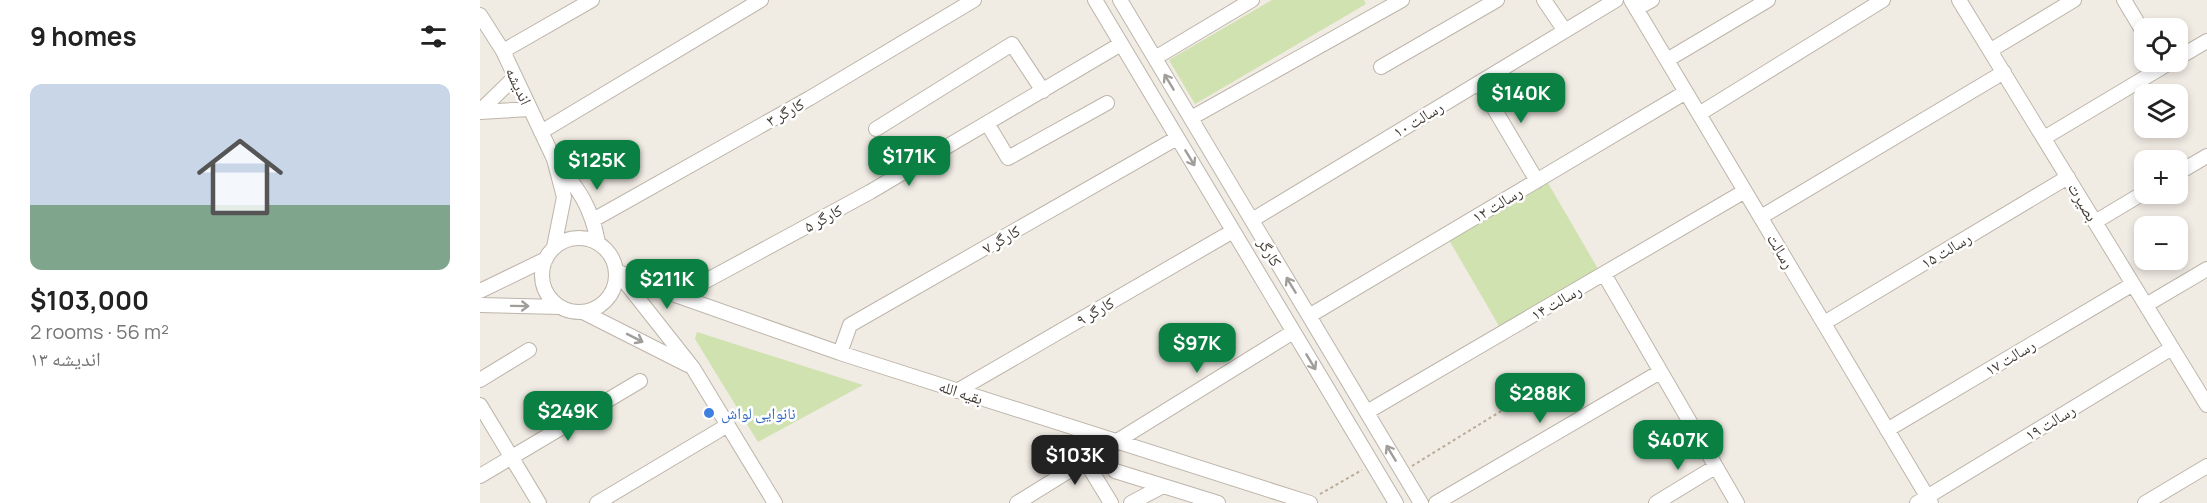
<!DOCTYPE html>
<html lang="en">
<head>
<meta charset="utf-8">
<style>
	body { margin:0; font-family:Manrope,"Noto Naskh Arabic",sans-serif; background:#f2f2f2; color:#222; height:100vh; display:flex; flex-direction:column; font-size:22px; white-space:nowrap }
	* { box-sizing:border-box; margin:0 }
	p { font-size:20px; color:#767676 }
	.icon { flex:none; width:33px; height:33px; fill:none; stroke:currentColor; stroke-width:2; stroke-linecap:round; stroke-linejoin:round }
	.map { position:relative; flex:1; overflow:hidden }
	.drawer { display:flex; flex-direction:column; background:#fff; width:480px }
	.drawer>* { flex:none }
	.buttons { position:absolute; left:1654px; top:18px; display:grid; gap:12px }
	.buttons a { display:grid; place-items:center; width:54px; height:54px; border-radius:12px; background:#fff; box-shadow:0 3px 9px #0003; font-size:30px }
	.price { position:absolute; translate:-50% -51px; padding:0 14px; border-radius:12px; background:#0b8043; color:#fff; font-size:20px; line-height:39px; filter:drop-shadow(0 2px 3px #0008) }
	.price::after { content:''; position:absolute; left:50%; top:36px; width:18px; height:14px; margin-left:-9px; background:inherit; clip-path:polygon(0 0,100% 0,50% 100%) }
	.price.active { background:#222; color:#fff }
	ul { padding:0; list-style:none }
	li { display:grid; align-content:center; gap:12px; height:318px; padding:0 30px }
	li span { display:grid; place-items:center; height:186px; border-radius:12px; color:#555 }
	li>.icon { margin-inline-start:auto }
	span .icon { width:108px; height:108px; fill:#fffc; stroke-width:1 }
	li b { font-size:26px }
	h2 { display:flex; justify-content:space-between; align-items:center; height:72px; padding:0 30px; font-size:26px }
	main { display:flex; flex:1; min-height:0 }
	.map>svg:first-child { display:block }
	.green { fill:#cfe2af }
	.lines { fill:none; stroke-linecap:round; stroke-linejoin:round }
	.minor-casing { stroke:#bdb5aa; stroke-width:16 }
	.path { stroke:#bbac99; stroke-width:2; stroke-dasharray:3 3; stroke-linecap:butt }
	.minor { stroke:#fff; stroke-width:14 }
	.oneway { stroke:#a09d9a }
	.shop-dot { fill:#3f7fe0; stroke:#fff; stroke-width:2 }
	.labels { text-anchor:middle; stroke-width:5; stroke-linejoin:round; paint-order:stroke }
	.street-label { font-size:16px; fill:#413b34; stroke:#fff }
	.shop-label { font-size:16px; fill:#366cbe; stroke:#fff; text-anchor:start }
</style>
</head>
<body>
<main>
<section class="drawer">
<h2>9 homes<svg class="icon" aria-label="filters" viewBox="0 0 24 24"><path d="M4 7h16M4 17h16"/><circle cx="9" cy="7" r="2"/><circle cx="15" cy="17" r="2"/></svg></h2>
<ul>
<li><span style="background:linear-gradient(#c9d6e8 65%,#7fa58c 0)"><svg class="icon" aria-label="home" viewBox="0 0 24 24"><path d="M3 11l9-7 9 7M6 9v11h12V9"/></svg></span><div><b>$103,000</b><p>2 rooms · 56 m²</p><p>اندیشه ۱۳</p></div></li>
</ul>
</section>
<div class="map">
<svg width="1727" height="503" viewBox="0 0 1727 503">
	<rect width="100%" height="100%" fill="#f0ebe3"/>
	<path class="green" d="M792,0H884L886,4L715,104L689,60Z
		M1068,183L1125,281L1026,338L969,240Z
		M217,332L383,385L278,442L215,339Z"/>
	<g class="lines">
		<defs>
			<path id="minor" d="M615,0L916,503
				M640,0L941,503
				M1064,0L1085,31
				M1151,0L1451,503
				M1479,0L1727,405
				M1644,0L1665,35
				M1156,9L1172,0
				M0,15L23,51L74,159L84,197L74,247
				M1511,50L1594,0
				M23,51L112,0
				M675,58L772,0
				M1698,58L1727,41
				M1187,60L1288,0
				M901,67L1017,0
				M999,83L1057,181
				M0,111L35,77
				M0,112L50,109
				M1219,114L1403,0
				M711,118L922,0
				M507,123L528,158L627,103
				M396,129L532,44L563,91
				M61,132L281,0
				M1564,138L1691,62
				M77,163C100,191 111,207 118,242
				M1698,173L1727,156
				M1281,217L1524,72
				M113,220L330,98L494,0
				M772,220L1136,0
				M1615,222L1665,192
				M62 275a37 37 0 1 1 74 0a37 37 0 1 1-74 0Z
				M136,271L198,296L360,353L830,503
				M138,273L213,368L295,503
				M1124,274L1257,503
				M0,291L66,259
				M198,296L390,192L641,44
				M0,305L80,307
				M1666,305L1727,269
				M103,312L208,365
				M829,316L1206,92
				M1344,323L1588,177
				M360,353L370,325L697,138
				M0,380L49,350
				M477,391L753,231
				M0,405L59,503
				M887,412L1265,191
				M1407,430L1653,284
				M606,462L631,503
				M635,471L738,503
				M0,476L160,381
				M117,503L248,425
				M537,503L813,332
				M651,503L683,486
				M956,503L1180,372
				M1176,503L1235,467
				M1437,503L1692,348
				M1665,503L1727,466"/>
		</defs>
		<use href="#minor" class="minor-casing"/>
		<path class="path" d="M932,466L1039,400
			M840,494L882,470"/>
		<use href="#minor" class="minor"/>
	</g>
	<defs><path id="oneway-shaft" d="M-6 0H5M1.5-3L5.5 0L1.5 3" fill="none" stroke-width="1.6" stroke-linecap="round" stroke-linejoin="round" transform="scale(1.5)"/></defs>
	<g class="oneway">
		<use href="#oneway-shaft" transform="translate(689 82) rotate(-121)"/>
		<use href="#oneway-shaft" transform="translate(710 158) rotate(59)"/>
		<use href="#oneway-shaft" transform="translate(811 285) rotate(-121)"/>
		<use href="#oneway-shaft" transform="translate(40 306) rotate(1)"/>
		<use href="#oneway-shaft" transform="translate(155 338) rotate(27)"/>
		<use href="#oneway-shaft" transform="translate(831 362) rotate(59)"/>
		<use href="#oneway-shaft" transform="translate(911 453) rotate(-121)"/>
	</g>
	<circle class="shop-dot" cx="229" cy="413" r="6"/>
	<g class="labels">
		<g class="street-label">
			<text transform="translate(39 86) rotate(65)" y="6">اندیشه</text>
			<text transform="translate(305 112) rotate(-29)" y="6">کارگر ۳</text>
			<text transform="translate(938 119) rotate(-31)" y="6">رسالت ۱۰</text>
			<text transform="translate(1603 202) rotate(59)" y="6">بصیرت</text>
			<text transform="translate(1017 204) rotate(-31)" y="6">رسالت ۱۲</text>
			<text transform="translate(343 218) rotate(-28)" y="6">کارگر ۵</text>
			<text transform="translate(521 239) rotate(-30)" y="6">کارگر ۷</text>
			<text transform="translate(1466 250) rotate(-31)" y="6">رسالت ۱۵</text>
			<text transform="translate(1301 251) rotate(59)" y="6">رسالت</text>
			<text transform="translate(790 252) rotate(59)" y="6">کارگر</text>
			<text transform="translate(1076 302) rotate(-30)" y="6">رسالت ۱۴</text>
			<text transform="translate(615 311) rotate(-30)" y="6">کارگر ۹</text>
			<text transform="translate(1530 357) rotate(-31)" y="6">رسالت ۱۷</text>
			<text transform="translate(481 392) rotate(18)" y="6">بقیه الله</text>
			<text transform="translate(1570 422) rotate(-31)" y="6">رسالت ۱۹</text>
		</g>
		<g class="shop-label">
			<text x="241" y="419">نانوایی لواش</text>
		</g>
	</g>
</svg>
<div class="buttons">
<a><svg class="icon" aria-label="locate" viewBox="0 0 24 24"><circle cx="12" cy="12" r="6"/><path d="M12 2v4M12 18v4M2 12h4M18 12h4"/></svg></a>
<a><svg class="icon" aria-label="layers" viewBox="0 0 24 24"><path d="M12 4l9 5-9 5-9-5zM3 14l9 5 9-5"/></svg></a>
<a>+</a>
<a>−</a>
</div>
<b class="price" style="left:1041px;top:124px">$140K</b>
<b class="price" style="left:429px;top:187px">$171K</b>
<b class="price" style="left:117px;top:191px">$125K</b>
<b class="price" style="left:187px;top:310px">$211K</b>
<b class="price" style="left:717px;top:374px">$97K</b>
<b class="price" style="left:1060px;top:424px">$288K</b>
<b class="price" style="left:88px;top:442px">$249K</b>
<b class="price" style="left:1198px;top:471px">$407K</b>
<b class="price active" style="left:595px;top:486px">$103K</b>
</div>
</main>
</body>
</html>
